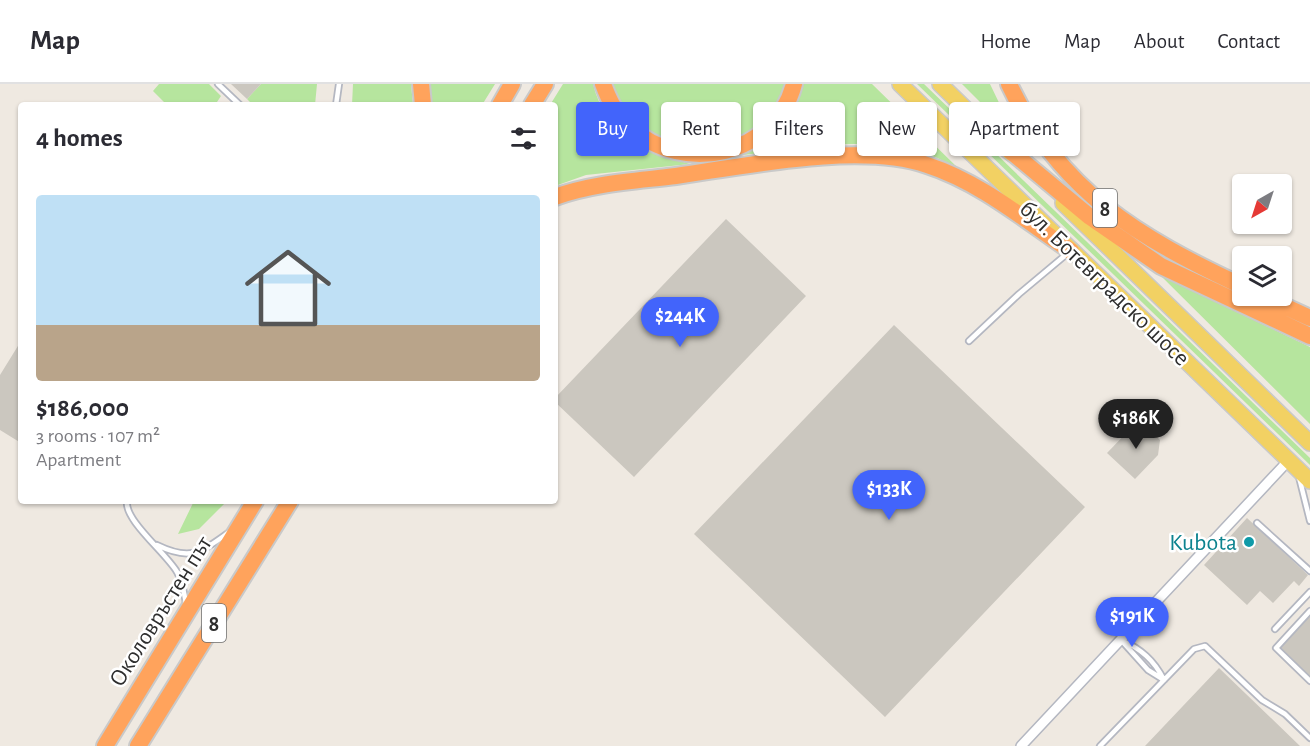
<!DOCTYPE html>
<html lang="en">
<head>
<meta charset="utf-8">
<style>
	body { margin:0; font-family:"Alegreya Sans",sans-serif; background:#f2f2f3; color:#2b2b33; height:100vh; display:flex; flex-direction:column; font-size:22px; white-space:nowrap }
	* { box-sizing:border-box; margin:0 }
	p { font-size:20px; color:#7c7c81 }
	.icon { flex:none; width:33px; height:33px; fill:none; stroke:currentColor; stroke-width:2; stroke-linecap:round; stroke-linejoin:round }
	.map { position:relative; flex:1; overflow:hidden }
	.sheet { position:absolute; left:18px; top:18px; width:540px; height:402px; display:flex; flex-direction:column; background:#fff; border-radius:6px; box-shadow:0 2px 4px #0004 }
	.sheet>* { flex:none }
	.banner { position:absolute; left:576px; top:18px; width:570px; height:54px; display:flex; gap:12px }
	.needle { width:39px; rotate:219deg }
	.buttons { position:absolute; left:1232px; top:90px; display:grid; gap:12px }
	.buttons a { display:grid; place-items:center; width:60px; height:60px; border-radius:6px; background:#fff; box-shadow:0 2px 4px #0004; font-size:30px }
	.price { position:absolute; translate:-50% -51px; padding:0 14px; border-radius:21px; background:#4264fb; color:#fff; font-size:20px; line-height:39px; filter:drop-shadow(0 2px 3px #0008) }
	.price::after { content:''; position:absolute; left:50%; top:36px; width:18px; height:14px; margin-left:-9px; background:inherit; clip-path:polygon(0 0,100% 0,50% 100%) }
	.price.current { background:#222; color:#fff }
	ul { padding:0; list-style:none }
	li { display:grid; align-content:center; gap:12px; height:318px; padding:0 18px }
	li+li { border-top:2px solid #e1e1e2 }
	li span { display:grid; place-items:center; height:186px; border-radius:6px; color:#555 }
	li>.icon { margin-inline-start:auto }
	span .icon { width:108px; height:108px; fill:#fffc; stroke-width:1 }
	li b { font-size:26px }
	h2 { display:flex; justify-content:space-between; align-items:center; height:72px; padding:0 18px; font-size:26px }
	.tag { padding:0 21px; border-radius:6px; background:#fff; box-shadow:0 2px 4px #0004; font-size:21px; line-height:54px }
	.tag.current { background:#4264fb; color:#fff }
	header { display:flex; align-items:center; gap:36px; box-sizing:border-box; height:84px; padding:0 30px; background:#fff; border-bottom:2px solid #e1e1e2 }
	header strong { font-size:28px }
	nav { display:flex; gap:33px; margin-inline-start:auto; font-size:21px }
	.map>svg:first-child { display:block }
	.green { fill:#b6e59e }
	.building { fill:#cbc7bf }
	.lines { fill:none; stroke-linecap:round; stroke-linejoin:round }
	.lane-casing { stroke:#b4b7c1; stroke-width:8 }
	.street-casing { stroke:#b4b7c1; stroke-width:12 }
	.primary-casing { stroke:#c9c9c9; stroke-width:18 }
	.highway-casing { stroke:#c9c9c9; stroke-width:20 }
	.lane { stroke:#fff; stroke-width:4.5 }
	.street { stroke:#fff; stroke-width:9 }
	.primary { stroke:#f2d163; stroke-width:15 }
	.highway { stroke:#ffa35c; stroke-width:16 }
	.culture-dot { fill:#0f9aa8; stroke:#fff; stroke-width:2 }
	.labels { text-anchor:middle; stroke-width:5; stroke-linejoin:round; paint-order:stroke }
	.shield { fill:#fff; stroke:#6d6d6d; stroke-width:1.5 }
	.shield-label { font-size:22px; font-weight:bold; fill:#2e2e2e }
	.street-label { font-size:24px; fill:#2e2e2e; stroke:#fff }
	.culture-label { font-size:24px; fill:#0d838f; stroke:#fff; text-anchor:end }
</style>
</head>
<body>
<header>
<strong>Map</strong>
<nav><a>Home</a><a>Map</a><a>About</a><a>Contact</a></nav>
</header>
<div class="map">
<svg width="1310" height="662" viewBox="0 0 1310 662">
	<rect width="100%" height="100%" fill="#efe9e1"/>
	<path class="green" d="M159,0H209L221,12L217,18L220,21H167L153,7Z
		M261,0H317L315,21H253L247,15Z
		M353,0H411L413,21H352Z
		M425,0H495L482,21H428Z
		M563,0H593C606,51 644,67 690,80L586,91L555,102V21H550Z
		M611,0H785C762,81 632,84 611,0Z
		M802,0H872L959,85C949,80 939,74 929,71C870,51 804,63 743,71C768,54 797,32 802,0Z
		M917,0H924L1310,374V381Z
		M962,0H990L1016,54Z
		M1160,191L1310,263V340Z
		M194,417H227L199,445L178,450Z"/>
	<path class="building" d="M231,0H261L247,15Z
		M726,135L806,212L634,393L555,318V314Z
		M894,241L1085,423L885,633L694,450Z
		M21,257V359L0,346V291Z
		M1134,341L1146,342L1160,356L1158,371L1135,395L1107,369Z
		M1247,434L1308,491L1299,502L1294,497L1273,519L1260,507L1247,521L1204,481Z
		M1310,532V593L1280,564Z
		M1219,584L1300,662H1145Z"/>
	<g class="lines">
		<defs>
			<path id="lane" d="M218,0L240,21
				M336,21L339,0
				M969,257L1019,210L1068,169
				M1299,393L1310,437
				M127,417C124,436 166,469 177,488C183,498 184,509 186,520
				M1257,439L1310,487
				M157,461C190,477 200,469 228,449
				M1310,527L1276,564L1310,597
				M1275,545L1310,508
				M1121,556C1141,565 1154,576 1164,596L1148,586Z
				M1100,662L1194,565L1205,562L1262,616L1285,630L1310,654"/>
			<path id="street" d="M1021,662L1289,376"/>
			<path id="primary" d="M900,0L1310,397
				M940,0L1011,69
				M1063,119L1310,359"/>
			<path id="highway" d="M421,0L423,21
				M603,0C609,16 616,31 630,43C683,92 775,72 794,0
				M1009,0C1059,107 1139,154 1242,202
				M500,21L512,0
				M532,21L545,0
				M1002,60L1090,133L1161,182L1310,252
				M555,113C593,99 636,97 676,92C746,82 860,58 927,81C980,98 1025,136 1071,167
				M1262,212L1310,234
				M105,662L255,417
				M138,662L290,417"/>
		</defs>
		<use href="#lane" class="lane-casing"/>
		<use href="#street" class="street-casing"/>
		<use href="#primary" class="primary-casing"/>
		<use href="#highway" class="highway-casing"/>
		<use href="#lane" class="lane"/>
		<use href="#street" class="street"/>
		<use href="#primary" class="primary"/>
		<use href="#highway" class="highway"/>
	</g>
	<circle class="culture-dot" cx="1249" cy="458" r="6"/>
	<g class="labels">
		<g class="shield">
			<rect x="1093" y="105" width="24" height="38" rx="4.5"/>
			<rect x="202" y="520" width="24" height="38" rx="4.5"/>
		</g>
		<g class="shield-label">
			<text x="1105" y="132">8</text>
			<text x="214" y="547">8</text>
		</g>
		<g class="street-label">
			<text transform="translate(1105 199) rotate(44)" y="8">бул. Ботевградско шосе</text>
			<text transform="translate(160 527) rotate(-58)" y="8">Околовръстен път</text>
		</g>
		<g class="culture-label">
			<text x="1237" y="466">Kubota</text>
		</g>
	</g>
</svg>
<div class="buttons">
<a><svg class="needle" viewBox="-14 -14 28 28"><path d="M0-13l5 13h-10z" fill="#e53935"/><path d="M0 13l5-13h-10z" fill="#7c7c81"/></svg></a>
<a><svg class="icon" aria-label="layers" viewBox="0 0 24 24"><path d="M12 4l9 5-9 5-9-5zM3 14l9 5 9-5"/></svg></a>
</div>
<b class="price" style="left:680px;top:264px">$244K</b>
<b class="price current" style="left:1136px;top:366px">$186K</b>
<b class="price" style="left:889px;top:437px">$133K</b>
<b class="price" style="left:1132px;top:564px">$191K</b>
<div class="banner">
<a class="tag current">Buy</a>
<a class="tag">Rent</a>
<a class="tag">Filters</a>
<a class="tag">New</a>
<a class="tag">Apartment</a>
</div>
<section class="sheet">
<h2>4 homes<svg class="icon" aria-label="filters" viewBox="0 0 24 24"><path d="M4 7h16M4 17h16"/><circle cx="9" cy="7" r="2"/><circle cx="15" cy="17" r="2"/></svg></h2>
<ul>
<li><span style="background:linear-gradient(#bfe0f5 70%,#b9a48a 0)"><svg class="icon" aria-label="home" viewBox="0 0 24 24"><path d="M3 11l9-7 9 7M6 9v11h12V9"/></svg></span><div><b>$186,000</b><p>3 rooms · 107 m²</p><p>Apartment</p></div></li>
</ul>
</section>
</div>
</body>
</html>
